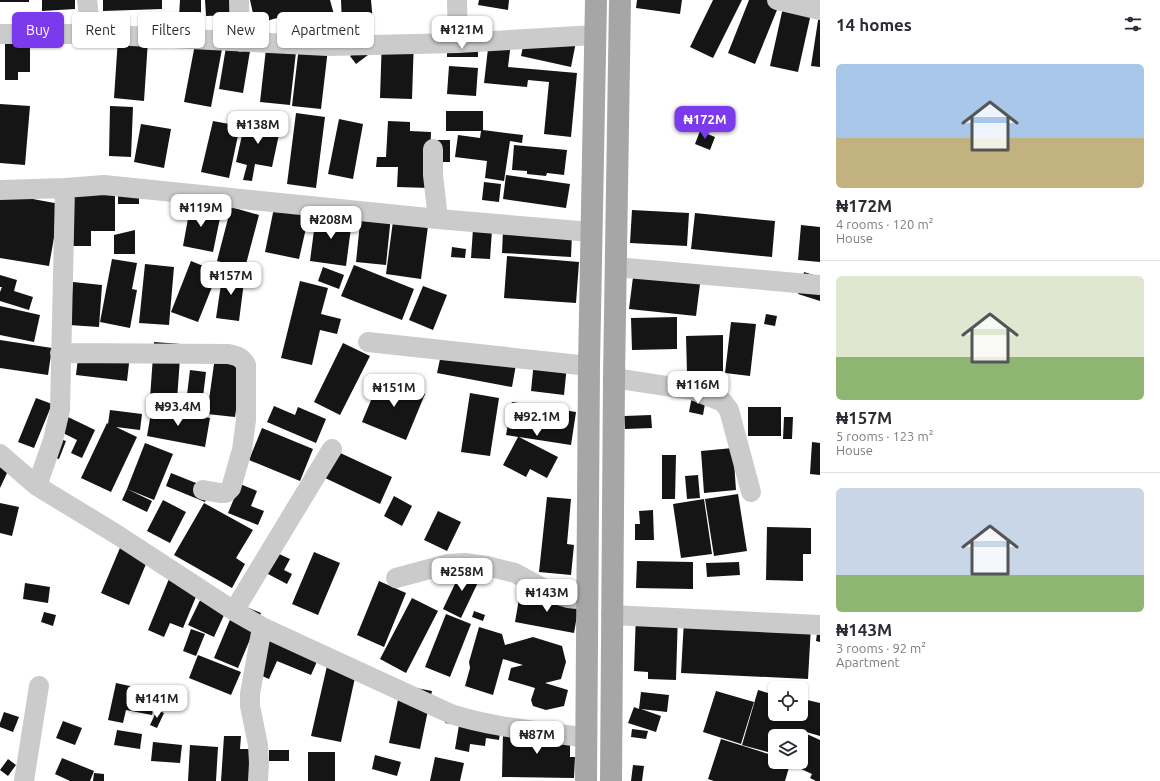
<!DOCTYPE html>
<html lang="en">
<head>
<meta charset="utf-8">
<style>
	body { margin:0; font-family:Ubuntu,sans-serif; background:#f7f7f7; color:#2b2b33; height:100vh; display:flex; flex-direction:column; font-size:15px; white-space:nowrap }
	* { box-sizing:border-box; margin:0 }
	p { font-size:13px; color:#7c7c81 }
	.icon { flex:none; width:22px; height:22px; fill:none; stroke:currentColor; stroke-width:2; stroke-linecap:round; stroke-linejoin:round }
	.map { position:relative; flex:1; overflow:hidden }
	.drawer { display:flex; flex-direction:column; background:#fff; width:340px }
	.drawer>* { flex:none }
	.hud { position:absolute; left:12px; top:12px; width:380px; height:36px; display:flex; gap:8px }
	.controls { position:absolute; left:768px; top:681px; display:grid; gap:8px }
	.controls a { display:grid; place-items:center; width:40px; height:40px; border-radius:6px; background:#fff; box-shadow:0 1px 3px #0004; font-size:20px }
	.price { position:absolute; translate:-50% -34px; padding:0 9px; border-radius:8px; background:#fff; color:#222; font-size:13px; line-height:26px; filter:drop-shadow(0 1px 2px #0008) }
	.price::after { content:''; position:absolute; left:50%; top:24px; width:12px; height:9px; margin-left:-6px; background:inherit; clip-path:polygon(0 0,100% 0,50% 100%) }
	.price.current { background:#7c3aed; color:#fff }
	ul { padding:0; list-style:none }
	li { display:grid; align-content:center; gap:8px; height:212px; padding:0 16px }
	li+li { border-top:1px solid #e1e1e2 }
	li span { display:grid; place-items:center; height:124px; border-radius:6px; color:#555 }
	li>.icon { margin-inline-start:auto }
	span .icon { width:72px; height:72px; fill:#fffc; stroke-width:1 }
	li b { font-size:17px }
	h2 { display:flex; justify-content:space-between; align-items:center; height:48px; padding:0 16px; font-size:17px }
	.tag { padding:0 14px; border-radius:6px; background:#fff; box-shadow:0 1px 3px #0004; font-size:14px; line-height:36px }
	.tag.current { background:#7c3aed; color:#fff }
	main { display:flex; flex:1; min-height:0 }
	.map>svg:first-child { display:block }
	.building { fill:#151515 }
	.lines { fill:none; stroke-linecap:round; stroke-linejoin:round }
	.minor { stroke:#cbcbcb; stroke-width:20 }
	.major { stroke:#a6a6a6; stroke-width:22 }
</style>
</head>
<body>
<main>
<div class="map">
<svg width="820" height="781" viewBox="0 0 820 781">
	<rect width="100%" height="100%" fill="#fff"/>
	<path class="building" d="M0,0H29V2H0Z
		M42,0H75V9L42,11Z
		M103,0H162V9L103,11Z
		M180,0H201V18L179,16Z
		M205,0H235V15L206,16Z
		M250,0H330L335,18V25H330L309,31L299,30L300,20L298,12L263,22L254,18Z
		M341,0H371L373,22L342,24Z
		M479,0H509L508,10L478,5Z
		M637,0H682L680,14L636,8Z
		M713,0H742L713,58L690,47Z
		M749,0H767L779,5L755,64L728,53Z
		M784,3L812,9L798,72L770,66Z
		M819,14L820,15V67L811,66Z
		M526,32L576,42L571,67L521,56Z
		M382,37L414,38L412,99L380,98Z
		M118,38L148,40L144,101L114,98Z
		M196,39L223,44L211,107L184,102Z
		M267,40L297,43L290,105L260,102Z
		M489,40L511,42L508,67L577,73L571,137L544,134L549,82L528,80L527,87L484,83Z
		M5,42H30V72H18V80H5Z
		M447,43H478V57H447Z
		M299,46L328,49L321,109L292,106Z
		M226,47L250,51L243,93L219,89Z
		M362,47L368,55L356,64L350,56Z
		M449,66L478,68L476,96L447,94Z
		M0,104L30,106L25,165L0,163Z
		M110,106L133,107L131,157L109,156Z
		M446,111H483V130L523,135L522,143L510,141L504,181L485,178L487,161L455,157L458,135L480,138L481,131H446Z
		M296,113L325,117L316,188L287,184Z
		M246,117L281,125L272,167L255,164L252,181L243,180L247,165L236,162Z
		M339,119L363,124L353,179L328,174Z
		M213,121L240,126L229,178L201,172Z
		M388,121L410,122V131L431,132L429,188L397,187L398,167H376L377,157H386Z
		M141,124L171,129L164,168L134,162Z
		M700,131L715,137L710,150L695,144Z
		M435,140H450V162H435Z
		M514,145L567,150L564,175L547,173L546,176L527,174V171L512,170Z
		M506,175L570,184L566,208L503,199Z
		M484,182L501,184L499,202L482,200Z
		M0,193L60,204L49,266L0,258Z
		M67,193H115V231H91V246H68Z
		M118,193H139V204H118Z
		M191,202L211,205L210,216L220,218L213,252L183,246Z
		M231,207L259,215L245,268L217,261Z
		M274,208L309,215L299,259L265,252Z
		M632,210L689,213L687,246L630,243Z
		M361,213L391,216L386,265L356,262Z
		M695,213L775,221L772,257L691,249Z
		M316,215L352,220L346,266L310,261Z
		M393,221L428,226L421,279L386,274Z
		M801,225L820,227V262L798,260Z
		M473,229L492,230L490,259L471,258Z
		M135,230V254H114V235Z
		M503,230L572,235L571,257L502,253Z
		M452,247L466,249L465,258L451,257Z
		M507,256L579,262L576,303L504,298Z
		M112,259L137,263L132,289L137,290L130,328L100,322Z
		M191,261L218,272L198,322L171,312Z
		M145,264L174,267L169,325L139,323Z
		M354,265L414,289L402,320L341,296Z
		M323,267L344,275L339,289L318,281Z
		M634,269L701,276L696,316L629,309Z
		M223,271L245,274L239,321L216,318Z
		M804,272L820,277V301L798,294Z
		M0,275L17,280L14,291L33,297L29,310L0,301V292L2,287H0Z
		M300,281L328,288L321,314L341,319L337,334L320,330L312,365L281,358Z
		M73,282L102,285L99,327L69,325Z
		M423,286L447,295L433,330L409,320Z
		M0,306L40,315L34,342L0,335Z
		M766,314L777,316L775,326L764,324Z
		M677,317V349L632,350L631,318Z
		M731,322L756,324L750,376L725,373Z
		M723,335V373H687L686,336Z
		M0,340L52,348L48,375L0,368Z
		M154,342L181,344L177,400L150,398Z
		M343,343L370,356L340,415L314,402Z
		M443,345L517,359L512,387L437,373Z
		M79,349L130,355L127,381L76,375Z
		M215,357L243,361L235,417L207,414Z
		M534,361L567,365L564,395L531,391Z
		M190,370L206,372L202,405L186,403Z
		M381,376L425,394L406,440L362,422Z
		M470,393L499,398L490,456L461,452Z
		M692,396L706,398L703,415L689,412Z
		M36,398L52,404L34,448L18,442Z
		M512,402L576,412L571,445L519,437L558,457L547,478L530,469L526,477L503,465L518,437L506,435Z
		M274,406L295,415L298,407L326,419L316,443L267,422Z
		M152,407L210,418L205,447L147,436Z
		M748,407H781V436H748Z
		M110,410L142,414L140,430L116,427L137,437L111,492L81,478L107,423L108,424Z
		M651,415L652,428L625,429L624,416Z
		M68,417L95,430L82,458L71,453L77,440L61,432Z
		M784,417H793L792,439H783Z
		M262,428L313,449L300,481L249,460Z
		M57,438L66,441L59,459L50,456Z
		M812,442L820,443V475L810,474Z
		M145,443L173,454L154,500L127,489Z
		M733,448L736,490L704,493L701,451Z
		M336,451L392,477L380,504L323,477Z
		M662,455H676L675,499H662Z
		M0,467L8,471L0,488Z
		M171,473L211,489L205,502L166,486Z
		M698,475L700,498L687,499L685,476Z
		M240,484L257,491L251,506L264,511L258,525L228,513Z
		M127,489L152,501L147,512L122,500Z
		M738,494L747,551L714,556L705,499Z
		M394,496L412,506L402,526L384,516Z
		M547,497L571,499L567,544L574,545L571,575L539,572Z
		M704,499L712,554L681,558L673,504Z
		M163,500L186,512L170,543L147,531Z
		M0,503L19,507L12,536L0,533Z
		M204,503L253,530L236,558L245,564L232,588L174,555Z
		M653,510L654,540H635V524H640L639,511Z
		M438,511L461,522L447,551L424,540Z
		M767,527L811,528V554H803V581L766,580Z
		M125,536L153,547L129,605L101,593Z
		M314,552L340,563L318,615L292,604Z
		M277,553L290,559L284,570L292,574L287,584L266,573Z
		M637,561L693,562V589L636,588Z
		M739,562L740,575L707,577L706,563Z
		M463,567L481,576L461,618L443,609Z
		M173,569L203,580L183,628L170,623L164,637L148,630Z
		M379,581L406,593L384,647L357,635Z
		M25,583L50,587L48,603L23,599Z
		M205,590L230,602L214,637L188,625Z
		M520,593L579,604L574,633L515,622Z
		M412,598L438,611L406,673L380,659Z
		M237,603L261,613L238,668L214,658Z
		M474,611L485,615L483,621L472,617Z
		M44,612L56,615L53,626L41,622Z
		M636,612L678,613L676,680L648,679V672L634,671Z
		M446,614L471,624L450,677L425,667Z
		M684,620L811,626L808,679L681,673Z
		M818,626H820V642L816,641Z
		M479,627L502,634L505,645L533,637L562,646L566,662L561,679L545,683L568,690L564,706L546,710L533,706L531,700L535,688L508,680L511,668L523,665L503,659L493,695L465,686L470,668L469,662Z
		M191,629L205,634L196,656L183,651Z
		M268,636L319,657L311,675L277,661L269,679L253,672Z
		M198,655L241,672L231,695L189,678Z
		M327,666L356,673L341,742L311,736Z
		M116,683L157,692L152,715L126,710L123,723L108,720Z
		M401,685L432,691L420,749L389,743Z
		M758,690L775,695V714H801V703H802L803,699L820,703V736L796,729L794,736H775V754L742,745Z
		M716,691L754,702L741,744L703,732Z
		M641,692L669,695L667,712L641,709L661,716L656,732L628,723L634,707L639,709Z
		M157,710L164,713L157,728L150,725Z
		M447,710L502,719L499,740L486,738L485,746L470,744L469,752L455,749L459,725L445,723Z
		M4,712L19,717L13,732L0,727V723Z
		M63,721L82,728L75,745L56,738Z
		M632,729L648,731L646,739L631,737Z
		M117,730L142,734L140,749L114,745Z
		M503,731L570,732V757H575L574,778L502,777Z
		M800,731L820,740V781H816L810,778L812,774L790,764L785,781H714L708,779L721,739L775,756V762H801V736H798Z
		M224,736H241L240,749H251L249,781H221Z
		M153,742L182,745L180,763L151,761Z
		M190,745L218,747L216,781H188Z
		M269,750H289V761H269Z
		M308,752H335V781H308Z
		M375,755L401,762L397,776L372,769Z
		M435,757L464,763L460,781H430Z
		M62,758L94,771L90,781H70L55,774Z
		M8,759L16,765L8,776L0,770Z
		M633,765L644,766L642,781H631Z
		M94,773L104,774V781H93Z"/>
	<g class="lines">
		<path class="minor" d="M87,0L91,34
			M239,0L240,42
			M457,0L458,43
			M777,0L820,10
			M0,34H91L328,46L458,43L595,35
			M433,149V175L438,219
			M0,190L65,188L104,185L438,219L591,232
			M615,267L820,285
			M368,342L589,366
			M60,353L228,354C237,356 242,357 246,365V420L242,450L231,488L226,493H220L203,490
			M614,378L692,390L723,402L729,410L751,492
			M0,454L37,486L116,534L234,611L262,627L451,714C494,728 541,731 587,738
			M37,486L53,440L60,410L65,188
			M396,578L448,564L465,563L487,566L515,573L552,593L568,598L587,600
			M234,611L332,449
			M611,615L820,625
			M24,781L39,686
			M258,781L259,763L258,745L250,706V694L262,627"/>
		<path class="major" d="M586,781L589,366L596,0
			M611,781L614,378L620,0"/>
	</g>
</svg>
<div class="controls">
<a><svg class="icon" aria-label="locate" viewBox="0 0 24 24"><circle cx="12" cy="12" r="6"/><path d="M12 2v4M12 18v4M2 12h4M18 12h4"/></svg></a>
<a><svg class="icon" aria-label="layers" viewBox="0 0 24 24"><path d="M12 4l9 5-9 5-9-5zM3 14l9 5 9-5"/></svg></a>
</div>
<b class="price" style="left:462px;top:50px">₦121M</b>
<b class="price current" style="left:705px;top:140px">₦172M</b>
<b class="price" style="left:258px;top:145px">₦138M</b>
<b class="price" style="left:201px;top:228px">₦119M</b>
<b class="price" style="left:331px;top:240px">₦208M</b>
<b class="price" style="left:231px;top:296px">₦157M</b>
<b class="price" style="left:698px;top:405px">₦116M</b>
<b class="price" style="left:394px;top:408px">₦151M</b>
<b class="price" style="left:178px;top:427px">₦93.4M</b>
<b class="price" style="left:537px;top:437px">₦92.1M</b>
<b class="price" style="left:462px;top:592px">₦258M</b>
<b class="price" style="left:547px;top:613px">₦143M</b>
<b class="price" style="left:157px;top:719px">₦141M</b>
<b class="price" style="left:537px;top:755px">₦87M</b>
<div class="hud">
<a class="tag current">Buy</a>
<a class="tag">Rent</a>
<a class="tag">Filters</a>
<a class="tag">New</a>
<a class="tag">Apartment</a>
</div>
</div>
<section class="drawer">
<h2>14 homes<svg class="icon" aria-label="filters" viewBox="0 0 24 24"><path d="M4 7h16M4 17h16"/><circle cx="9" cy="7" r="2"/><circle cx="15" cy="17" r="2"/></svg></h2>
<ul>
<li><span style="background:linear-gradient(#a9c7e8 60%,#c2b280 0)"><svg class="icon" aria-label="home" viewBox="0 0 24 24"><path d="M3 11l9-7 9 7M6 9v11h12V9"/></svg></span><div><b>₦172M</b><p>4 rooms · 120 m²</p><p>House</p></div></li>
<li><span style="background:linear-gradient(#dfe7d0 65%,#8fb573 0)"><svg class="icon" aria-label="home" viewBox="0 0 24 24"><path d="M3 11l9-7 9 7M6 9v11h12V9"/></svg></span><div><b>₦157M</b><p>5 rooms · 123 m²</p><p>House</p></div></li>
<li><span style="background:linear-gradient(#c9d6e8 70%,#8fb573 0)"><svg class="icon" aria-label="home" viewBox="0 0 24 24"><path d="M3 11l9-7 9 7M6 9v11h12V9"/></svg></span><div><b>₦143M</b><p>3 rooms · 92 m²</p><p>Apartment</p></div></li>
</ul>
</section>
</main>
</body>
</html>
